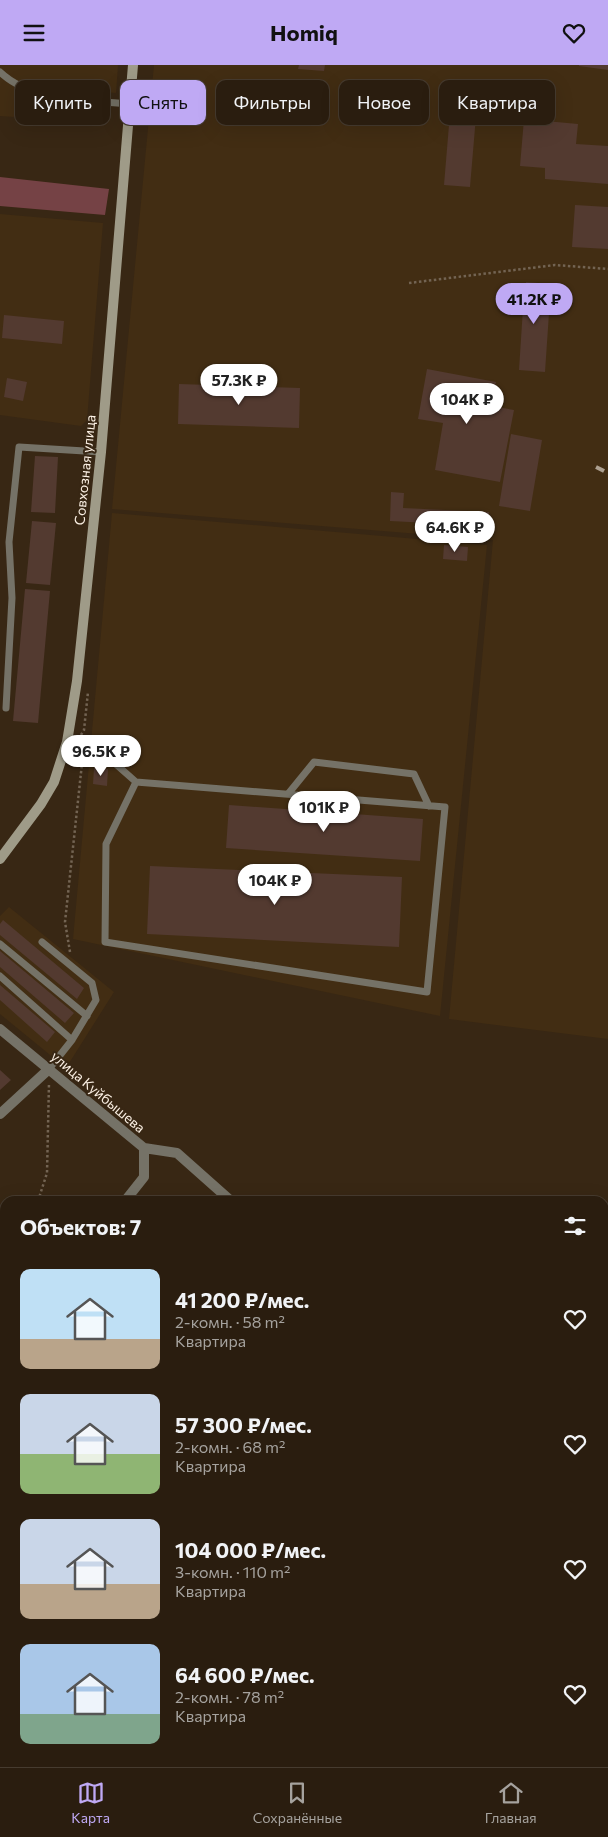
<!DOCTYPE html>
<html lang="ru">
<head>
<meta charset="utf-8">
<style>
	body { margin:0; font-family:Commissioner,sans-serif; background:#362a1d; color:#f1f3f6; height:100vh; display:flex; flex-direction:column; font-size:19px; white-space:nowrap }
	* { box-sizing:border-box; margin:0 }
	p { font-size:16px; color:#a5a29e }
	.icon { flex:none; width:28px; height:28px; fill:none; stroke:currentColor; stroke-width:2; stroke-linecap:round; stroke-linejoin:round }
	.map { position:relative; flex:1; overflow:hidden }
	.sheet { position:absolute; left:0px; top:1131px; width:609px; height:571px; display:flex; flex-direction:column; background:#2a1d0f; border-radius:15px 15px 0 0; box-shadow:0 5px 20px #0002,0 0 0 1px #463b2f }
	.sheet>* { flex:none }
	.banner { position:absolute; left:15px; top:15px; width:579px; height:45px; display:flex; gap:10px }
	.price { position:absolute; translate:-50% -42px; padding:0 11px; border-radius:18px; background:#fff; color:#222; font-size:16px; line-height:32px; filter:drop-shadow(0 1px 2px #0008) }
	.price::after { content:''; position:absolute; left:50%; top:30px; width:15px; height:11px; margin-left:-8px; background:inherit; clip-path:polygon(0 0,100% 0,50% 100%) }
	.price.selected { background:#bfa9f4; color:#111 }
	ul { padding:0; list-style:none }
	li { display:flex; align-items:center; gap:15px; height:125px; padding:0 20px }
	li span { display:grid; place-items:center; flex:none; width:140px; height:100px; border-radius:10px; color:#555 }
	li>.icon { margin-inline-start:auto }
	span .icon { width:60px; height:60px; fill:#fffc; stroke-width:1 }
	li b { font-size:21px }
	h2 { display:flex; justify-content:space-between; align-items:center; height:60px; padding:0 20px; font-size:21px }
	.tag { padding:0 18px; border-radius:10px; background:#2a1d0f; box-shadow:0 5px 20px #0002,0 0 0 1px #463b2f; font-size:18px; line-height:45px }
	.tag.selected { background:#bfa9f4; color:#111 }
	header { display:flex; justify-content:space-between; align-items:center; height:65px; padding:0 20px; background:#bfa9f4; color:#111; font-size:22px; font-weight:700 }
	.menu { display:flex; justify-content:space-around; align-items:center; height:70px; border-top:1px solid #463b2f; background:#2a1d0f; font-size:14px; color:#a5a29e }
	.menu a { display:grid; justify-items:center; gap:2px }
	.menu .selected { color:#bfa9f4 }
	.map>svg:first-child { display:block }
	.built { fill:#422d13 }
	.green { fill:#754245 }
	.building { fill:#533a30 }
	.lines { fill:none; stroke-linecap:round; stroke-linejoin:round }
	.path { stroke:#736453; stroke-width:2.5; stroke-dasharray:2.5 2.5; stroke-linecap:butt }
	.lane { stroke:#757267; stroke-width:7 }
	.street { stroke:#757267; stroke-width:10 }
	.secondary { stroke:#9f9b88; stroke-width:10 }
	.rail { stroke:#ada091; stroke-width:4; stroke-dasharray:9 9; stroke-linecap:butt }
	.labels { text-anchor:middle; stroke-width:4; stroke-linejoin:round; paint-order:stroke }
	.street-label { font-size:14px; fill:#fbf0e4; stroke:#382714 }
</style>
</head>
<body>
<header><svg class="icon" aria-label="menu" viewBox="0 0 24 24"><path d="M4 6h16M4 12h16M4 18h16"/></svg>Homiq<svg class="icon" aria-label="heart" viewBox="0 0 24 24"><path d="M12 20l-8-8c-3-5 5-10 8-4 3-6 11-1 8 4z"/></svg></header>
<div class="map">
<svg width="608" height="1702" viewBox="0 0 608 1702">
	<rect width="100%" height="100%" fill="#382714"/>
	<path class="built" d="M0,0H118L116,28L33,20L30,53L0,51Z
		M154,0H608V974L449,954L493,475L112,444Z
		M0,149L103,158L87,355L81,361L0,350Z
		M112,448L487,480L440,951L73,874Z
		M9,842L114,927L66,1003L0,949V851Z"/>
	<path class="green" d="M0,112L109,124L105,150L0,141Z"/>
	<path class="building" d="M299,0H325L324,6L298,4Z
		M579,0H608V5L579,1Z
		M48,41L93,45L92,59L47,55Z
		M450,48L476,51L470,122L444,120Z
		M524,54L578,59L576,79L608,81V119L545,114V103L520,101Z
		M575,140L608,142V184L572,182Z
		M526,217L551,219L545,307L519,305L523,243L511,242L512,228L525,229Z
		M4,250L64,256L62,279L2,273Z
		M427,304L496,317L492,341L514,345L500,417L435,405L443,358L418,354Z
		M7,313L27,317L23,336L4,332Z
		M179,319L300,323L299,363L178,359Z
		M511,369L542,375L530,446L499,441Z
		M35,391L58,392L55,448L31,447Z
		M391,427L404,428L403,443L489,447V461L390,456Z
		M32,456L56,458L50,520L26,518Z
		M444,480L468,482L467,496L443,494Z
		M25,524L50,526L38,658L13,656Z
		M94,703L108,704L107,721L93,719Z
		M229,740L423,754L420,796L226,783Z
		M150,801L402,812L399,882L147,869Z
		M3,855L84,923L77,934L0,870V859Z
		M0,886L74,948L65,958L0,902Z
		M0,920L55,967L47,977L0,935Z
		M0,1005L11,1015L0,1025Z
		M0,1352L5,1357V1366L0,1371Z
		M608,1568V1591L604,1587V1572Z
		M106,1698H137L132,1702H102Z
		M177,1698H198L194,1702H181Z"/>
	<g class="lines">
		<path class="path" d="M409,218L555,200L608,204
			M81,670L84,665L88,627
			M70,887L65,857L83,689
			M38,1136L47,1108L49,1018
			M0,1267L5,1248"/>
		<path class="lane" d="M0,7C33,38 88,35 130,39
			M6,643L12,533L9,477L19,382L101,387
			M67,677L84,680L92,678L136,717L106,779L105,877L427,927L445,742L136,717
			M288,729L314,697L414,709L429,741
			M42,877L92,918L96,935L72,975L49,1004
			M0,879L87,951
			M0,911L72,975
			M604,1169L608,1168
			M604,1263H608
			M604,1300L608,1341"/>
		<path class="street" d="M0,964L144,1083L177,1088L231,1136
			M0,1049L49,1004
			M125,1136L144,1112V1083
			M0,1294L5,1288
			M0,1317L5,1322
			M604,1444H608
			M604,1536L608,1540
			M0,1598L5,1592
			M604,1626L608,1621
			M0,1681L5,1685
			M19,1698L25,1702
			M409,1698L415,1702
			M213,1702L217,1698
			M367,1702L371,1698
			M535,1702L539,1698"/>
		<path class="secondary" d="M0,794L41,739L54,717L67,677L77,616L101,387L133,0"/>
		<path class="rail" d="M596,402L608,408"/>
	</g>
	<g class="labels">
		<g class="street-label">
			<text transform="translate(85 405) rotate(-84)" y="5">Совхозная улица</text>
			<text transform="translate(98 1027) rotate(40)" y="5">улица Куйбышева</text>
		</g>
	</g>
</svg>
<b class="price selected" style="left:534px;top:260px">41.2K ₽</b>
<b class="price" style="left:239px;top:341px">57.3K ₽</b>
<b class="price" style="left:467px;top:360px">104K ₽</b>
<b class="price" style="left:455px;top:488px">64.6K ₽</b>
<b class="price" style="left:101px;top:712px">96.5K ₽</b>
<b class="price" style="left:324px;top:768px">101K ₽</b>
<b class="price" style="left:275px;top:841px">104K ₽</b>
<div class="banner">
<a class="tag">Купить</a>
<a class="tag selected">Снять</a>
<a class="tag">Фильтры</a>
<a class="tag">Новое</a>
<a class="tag">Квартира</a>
</div>
<section class="sheet">
<h2>Объектов: 7<svg class="icon" aria-label="filters" viewBox="0 0 24 24"><path d="M4 7h16M4 17h16"/><circle cx="9" cy="7" r="2"/><circle cx="15" cy="17" r="2"/></svg></h2>
<ul>
<li><span style="background:linear-gradient(#bfe0f5 70%,#b9a48a 0)"><svg class="icon" aria-label="home" viewBox="0 0 24 24"><path d="M3 11l9-7 9 7M6 9v11h12V9"/></svg></span><div><b>41 200 ₽/мес.</b><p>2-комн. · 58 m²</p><p>Квартира</p></div><svg class="icon" aria-label="heart" viewBox="0 0 24 24"><path d="M12 20l-8-8c-3-5 5-10 8-4 3-6 11-1 8 4z"/></svg></li>
<li><span style="background:linear-gradient(#c9d6e8 60%,#8fb573 0)"><svg class="icon" aria-label="home" viewBox="0 0 24 24"><path d="M3 11l9-7 9 7M6 9v11h12V9"/></svg></span><div><b>57 300 ₽/мес.</b><p>2-комн. · 68 m²</p><p>Квартира</p></div><svg class="icon" aria-label="heart" viewBox="0 0 24 24"><path d="M12 20l-8-8c-3-5 5-10 8-4 3-6 11-1 8 4z"/></svg></li>
<li><span style="background:linear-gradient(#c9d6e8 65%,#b9a48a 0)"><svg class="icon" aria-label="home" viewBox="0 0 24 24"><path d="M3 11l9-7 9 7M6 9v11h12V9"/></svg></span><div><b>104 000 ₽/мес.</b><p>3-комн. · 110 m²</p><p>Квартира</p></div><svg class="icon" aria-label="heart" viewBox="0 0 24 24"><path d="M12 20l-8-8c-3-5 5-10 8-4 3-6 11-1 8 4z"/></svg></li>
<li><span style="background:linear-gradient(#a9c7e8 70%,#7fa58c 0)"><svg class="icon" aria-label="home" viewBox="0 0 24 24"><path d="M3 11l9-7 9 7M6 9v11h12V9"/></svg></span><div><b>64 600 ₽/мес.</b><p>2-комн. · 78 m²</p><p>Квартира</p></div><svg class="icon" aria-label="heart" viewBox="0 0 24 24"><path d="M12 20l-8-8c-3-5 5-10 8-4 3-6 11-1 8 4z"/></svg></li>
</ul>
</section>
</div>
<nav class="menu">
<a class="selected"><svg class="icon" aria-label="map" viewBox="0 0 24 24"><path d="M3 6l6-2 6 2 6-2v14l-6 2-6-2-6 2zM9 4v14M15 6v14"/></svg>Карта</a>
<a><svg class="icon" aria-label="saved" viewBox="0 0 24 24"><path d="M7 4h10v16l-5-4-5 4z"/></svg>Сохранённые</a>
<a><svg class="icon" aria-label="home" viewBox="0 0 24 24"><path d="M3 11l9-7 9 7M6 9v11h12V9"/></svg>Главная</a>
</nav>
</body>
</html>
